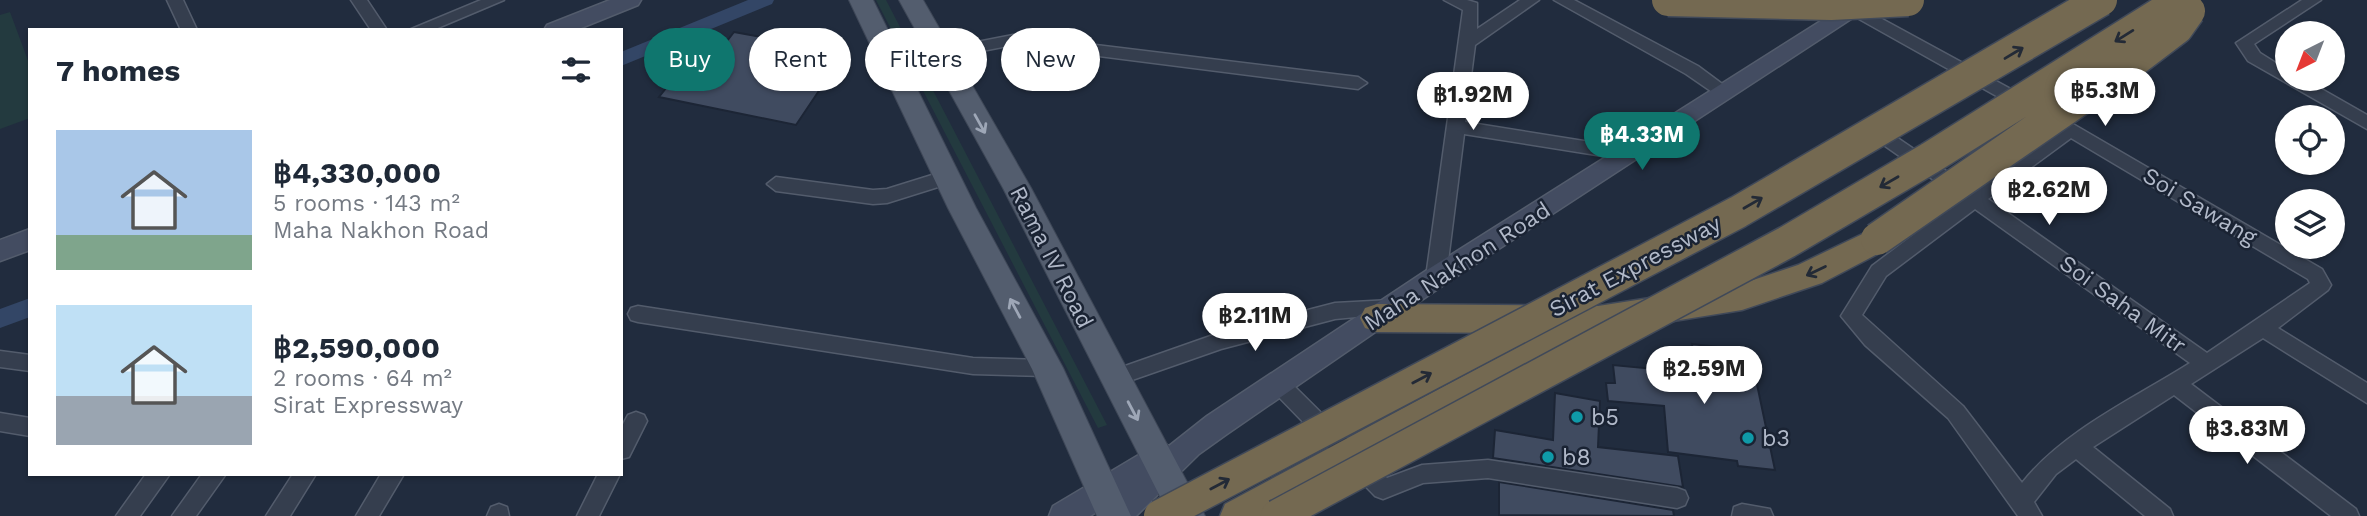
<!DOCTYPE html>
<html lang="en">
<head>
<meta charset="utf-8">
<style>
	body { margin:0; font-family:"Work Sans",sans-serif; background:#f2f2f3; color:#1f2937; height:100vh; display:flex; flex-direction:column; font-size:26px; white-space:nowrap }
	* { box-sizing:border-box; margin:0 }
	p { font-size:23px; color:#747a83 }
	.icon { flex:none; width:38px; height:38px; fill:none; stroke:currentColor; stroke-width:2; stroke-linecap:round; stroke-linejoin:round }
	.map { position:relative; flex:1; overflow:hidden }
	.details { position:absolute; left:28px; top:28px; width:595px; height:448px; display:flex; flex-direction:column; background:#fff; border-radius:0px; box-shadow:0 2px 5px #0004 }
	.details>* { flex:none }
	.banner { position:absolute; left:644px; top:28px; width:665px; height:63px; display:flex; gap:14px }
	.needle { width:46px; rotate:222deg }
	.fabs { position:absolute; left:2275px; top:21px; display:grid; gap:14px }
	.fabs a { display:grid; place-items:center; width:70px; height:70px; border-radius:50%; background:#fff; box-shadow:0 2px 5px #0004; font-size:35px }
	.price { position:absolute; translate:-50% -60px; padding:0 16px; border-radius:24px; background:#fff; color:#222; font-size:23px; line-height:46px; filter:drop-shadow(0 2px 4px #0008) }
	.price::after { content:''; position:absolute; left:50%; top:42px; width:21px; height:16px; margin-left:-10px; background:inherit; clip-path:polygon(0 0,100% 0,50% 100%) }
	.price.current { background:#0f766e; color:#fff }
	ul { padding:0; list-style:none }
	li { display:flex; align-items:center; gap:21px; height:175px; padding:0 28px }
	li span { display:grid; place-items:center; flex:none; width:196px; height:140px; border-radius:0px; color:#555 }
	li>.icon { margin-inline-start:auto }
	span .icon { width:84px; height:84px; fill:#fffc; stroke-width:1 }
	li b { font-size:30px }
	h2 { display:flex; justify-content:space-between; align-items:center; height:84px; padding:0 28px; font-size:30px }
	.chip { padding:0 24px; border-radius:32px; background:#fff; box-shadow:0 2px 5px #0004; font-size:24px; line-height:63px }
	.chip.current { background:#0f766e; color:#fff }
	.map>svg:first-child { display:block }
	.green { fill:#233a3f }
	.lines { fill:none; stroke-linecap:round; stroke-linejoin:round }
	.canal { fill:#334666; fill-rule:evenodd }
	.building { fill:#404b60; stroke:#1c2535; stroke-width:2 }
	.street-casing { stroke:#535c6c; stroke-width:3 }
	.secondary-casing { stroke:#535c6c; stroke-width:3 }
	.primary-casing { stroke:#3e4757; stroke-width:2 }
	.highway-casing { stroke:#404959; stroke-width:3 }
	.street { fill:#353e4e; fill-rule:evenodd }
	.secondary { fill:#434c61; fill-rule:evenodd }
	.primary { fill:#535d6e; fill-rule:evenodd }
	.highway { fill:#746951; fill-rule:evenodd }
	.highway-bridge-casing { stroke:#404959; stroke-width:35; stroke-linecap:butt }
	.highway-bridge { stroke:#746951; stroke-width:32 }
	.oneway { stroke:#232a36 }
	.oneway2 { stroke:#9ea7b7 }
	.culture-dot { fill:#0f9aa8; stroke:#1a2333; stroke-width:2.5 }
	.labels { text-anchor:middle; stroke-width:5; stroke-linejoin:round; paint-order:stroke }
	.street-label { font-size:23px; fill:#b1b9c9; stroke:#1a2333 }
	.poi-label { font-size:23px; fill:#b1b9c9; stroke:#1a2333; text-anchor:start }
</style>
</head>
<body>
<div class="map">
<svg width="2367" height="516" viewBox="0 0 2367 516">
	<rect width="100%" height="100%" fill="#212c3e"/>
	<path class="green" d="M876,0H886L1107,425L1098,428Z
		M10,12L30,66V118L0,129V15Z"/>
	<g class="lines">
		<path class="canal" d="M748,0H774L772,4L621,66V52Z
			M30,298V317L0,328V309Z"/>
	</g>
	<path class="building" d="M734,32L845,52L796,125L659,97L693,54L714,58Z
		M1692,344L1750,351L1775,470L1738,466L1737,461L1668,452L1664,406L1608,401L1606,383H1615L1613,365L1696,373Z
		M1555,393L1600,401L1598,447L1678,456L1683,487L1493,458L1495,430L1553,440Z
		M1499,482L1673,510L1674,516L1499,515Z"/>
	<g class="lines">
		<defs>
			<path id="street" d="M167,0H183L197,30H181Z
				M351,0H367L387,30H371Z
				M481,0H504L433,30H409Z
				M1444,0H1467L1477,3V29L1520,0H1539L1475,45L1465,122L1628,148L1637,154L1628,160L1464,134L1446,277L1443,282H1429L1426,277L1463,10Z
				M1554,0H1574L1698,66L1733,92L1724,98L1718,96L1686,74Z
				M2302,0H2321L2254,44L2260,53L2287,70V79H2304L2367,115V129L2248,61L2236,43Z
				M1849,1L2042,106L2322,269L2331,285L2328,290L2278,328L2367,383V403L2263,338L2191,384L2356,509L2359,516H2331L2174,395L2093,447L2170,509L2173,516H2145L2076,459L2056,474L2034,502L2042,516H2018L1948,418L1865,345L1841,316L1872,266L1961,199L1865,132L1862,128L1865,124H1877L1974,190L2057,130L1843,10V2ZM2071,138L2308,279L2310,283L2207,353L1988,199ZM1975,209L2190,363C2135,398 2064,430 2022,483L1963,406L1862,315L1886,276Z
				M1013,35L1358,77L1367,83L1358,89L1013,45L941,59L933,54L941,49Z
				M948,170L954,172L957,177L954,182L887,203L873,204L776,191L767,184L776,177L873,190L887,189Z
				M1391,300L1398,303L1401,308L1398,313L1335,319L1221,349L1115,386L1108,384L1105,378L1108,372L1219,333L1335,303Z
				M638,306L973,358L1047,360L1054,362L1057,368L1054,374L1047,376L973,374L638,322L631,320L628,314L631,308Z
				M0,351L30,355V371L0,367Z
				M1279,375L1286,378L1387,478L1422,465L1488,460L1677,488L1685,491L1688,498L1685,505L1677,508L1488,478L1423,483L1383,499L1375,496L1272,390L1269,384L1272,378Z
				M636,412L644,415L647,421L629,457L621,459V428L628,415Z
				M0,413L30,418V436L0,431Z
				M146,474H170L140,516H116Z
				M202,474H226L196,516H172Z
				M293,474H316L290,516H266Z
				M381,474H404L379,516H356Z
				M598,474H620L599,516H577Z
				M499,504L507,507L509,516H487L491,507Z
				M1742,504L1770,509L1773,516H1732L1734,507Z"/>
			<path id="secondary" d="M610,0H641L638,5L576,30H544L547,25Z
				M1854,0L1877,2L1445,284L1227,434L1199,454L1136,516H1100L1103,508L1090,516H1049L1053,506L1152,447L1162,443L1169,446L1207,416L1427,270Z
				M30,229V250L0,261V240Z"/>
			<path id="primary" d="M849,0H873L976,208L1063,368L1131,516H1097L1032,369L948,208Z
				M899,0H923L1031,188L1205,516H1170L1003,188Z"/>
			<path id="highway" d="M1877,227L1889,230L1893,239L1889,248L1822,283L1742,310L1605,332L1275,516H1220L1225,504L1543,333L1377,332L1365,328L1360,318L1365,308L1377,304L1598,306L1741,284L1798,265Z"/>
		</defs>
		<use href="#street" class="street-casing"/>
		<use href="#secondary" class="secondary-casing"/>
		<use href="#primary" class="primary-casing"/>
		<use href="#highway" class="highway-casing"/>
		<use href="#street" class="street"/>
		<use href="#secondary" class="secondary"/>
		<use href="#primary" class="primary"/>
		<use href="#highway" class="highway"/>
		<defs>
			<path id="highway-bridge" d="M1668,0L1831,4L1908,0
				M1877,239L2119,72L2177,28L2189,11
				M1160,516L1738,212L2101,0
				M1277,516L1787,242L1930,158L2182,0"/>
		</defs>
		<use href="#highway-bridge" class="highway-bridge-casing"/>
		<use href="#highway-bridge" class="highway-bridge"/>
	</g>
	<defs><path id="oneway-shaft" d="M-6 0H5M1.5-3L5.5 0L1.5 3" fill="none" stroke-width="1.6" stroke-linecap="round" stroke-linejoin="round" transform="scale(1.75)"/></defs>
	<g class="oneway">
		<use href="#oneway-shaft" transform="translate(2124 36) rotate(148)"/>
		<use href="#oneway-shaft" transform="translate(2014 53) rotate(-31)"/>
		<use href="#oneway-shaft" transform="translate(1889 182) rotate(150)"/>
		<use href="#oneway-shaft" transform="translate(1753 203) rotate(-30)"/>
		<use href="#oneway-shaft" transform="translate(1816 271) rotate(154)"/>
		<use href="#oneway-shaft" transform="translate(1422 378) rotate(-28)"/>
		<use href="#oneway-shaft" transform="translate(1220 484) rotate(-28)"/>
	</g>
	<g class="oneway2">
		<use href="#oneway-shaft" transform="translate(980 124) rotate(61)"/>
		<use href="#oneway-shaft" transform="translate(1015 308) rotate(-118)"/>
		<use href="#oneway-shaft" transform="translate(1133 411) rotate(62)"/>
	</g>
	<g class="culture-dot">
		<circle cx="1577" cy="417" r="7"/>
		<circle cx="1748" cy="438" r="7"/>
		<circle cx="1548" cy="457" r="7"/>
	</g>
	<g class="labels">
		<g class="street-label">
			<text transform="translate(2200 206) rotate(31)" y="8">Soi Sawang</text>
			<text transform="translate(1052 257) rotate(63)" y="8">Rama IV Road</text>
			<text transform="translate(1457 266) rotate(-33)" y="8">Maha Nakhon Road</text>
			<text transform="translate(1635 266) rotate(-28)" y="8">Sirat Expressway</text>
			<text transform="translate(2123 304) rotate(36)" y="8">Soi Saha Mitr</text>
		</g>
		<g class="poi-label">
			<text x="1591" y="425">b5</text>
			<text x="1762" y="446">b3</text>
			<text x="1562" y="465">b8</text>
		</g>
	</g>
</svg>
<div class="fabs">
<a><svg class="needle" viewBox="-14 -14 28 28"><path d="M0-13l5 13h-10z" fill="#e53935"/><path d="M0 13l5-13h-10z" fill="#747a83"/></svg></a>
<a><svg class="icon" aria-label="locate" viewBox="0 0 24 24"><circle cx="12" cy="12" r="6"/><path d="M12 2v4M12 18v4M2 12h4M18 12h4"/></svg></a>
<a><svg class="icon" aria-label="layers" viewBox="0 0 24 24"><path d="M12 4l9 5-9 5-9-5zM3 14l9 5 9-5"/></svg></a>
</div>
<b class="price" style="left:2105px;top:128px">฿5.3M</b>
<b class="price" style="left:1473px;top:132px">฿1.92M</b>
<b class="price current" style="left:1642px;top:172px">฿4.33M</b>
<b class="price" style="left:2049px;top:227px">฿2.62M</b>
<b class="price" style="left:1255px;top:353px">฿2.11M</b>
<b class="price" style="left:1704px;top:406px">฿2.59M</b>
<b class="price" style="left:2247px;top:466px">฿3.83M</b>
<div class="banner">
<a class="chip current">Buy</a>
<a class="chip">Rent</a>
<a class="chip">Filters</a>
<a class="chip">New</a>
</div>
<section class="details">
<h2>7 homes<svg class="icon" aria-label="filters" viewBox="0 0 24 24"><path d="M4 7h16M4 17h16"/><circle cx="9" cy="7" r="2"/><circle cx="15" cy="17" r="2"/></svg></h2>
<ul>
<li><span style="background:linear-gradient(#a9c7e8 75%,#7fa58c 0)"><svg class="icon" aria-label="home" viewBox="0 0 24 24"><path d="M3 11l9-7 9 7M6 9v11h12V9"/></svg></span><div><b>฿4,330,000</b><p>5 rooms · 143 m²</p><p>Maha Nakhon Road</p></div></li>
<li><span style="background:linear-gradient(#bfe0f5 65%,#9aa5b1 0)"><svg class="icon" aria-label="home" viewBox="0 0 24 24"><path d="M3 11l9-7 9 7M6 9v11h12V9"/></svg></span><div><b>฿2,590,000</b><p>2 rooms · 64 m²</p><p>Sirat Expressway</p></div></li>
</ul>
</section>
</div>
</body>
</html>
